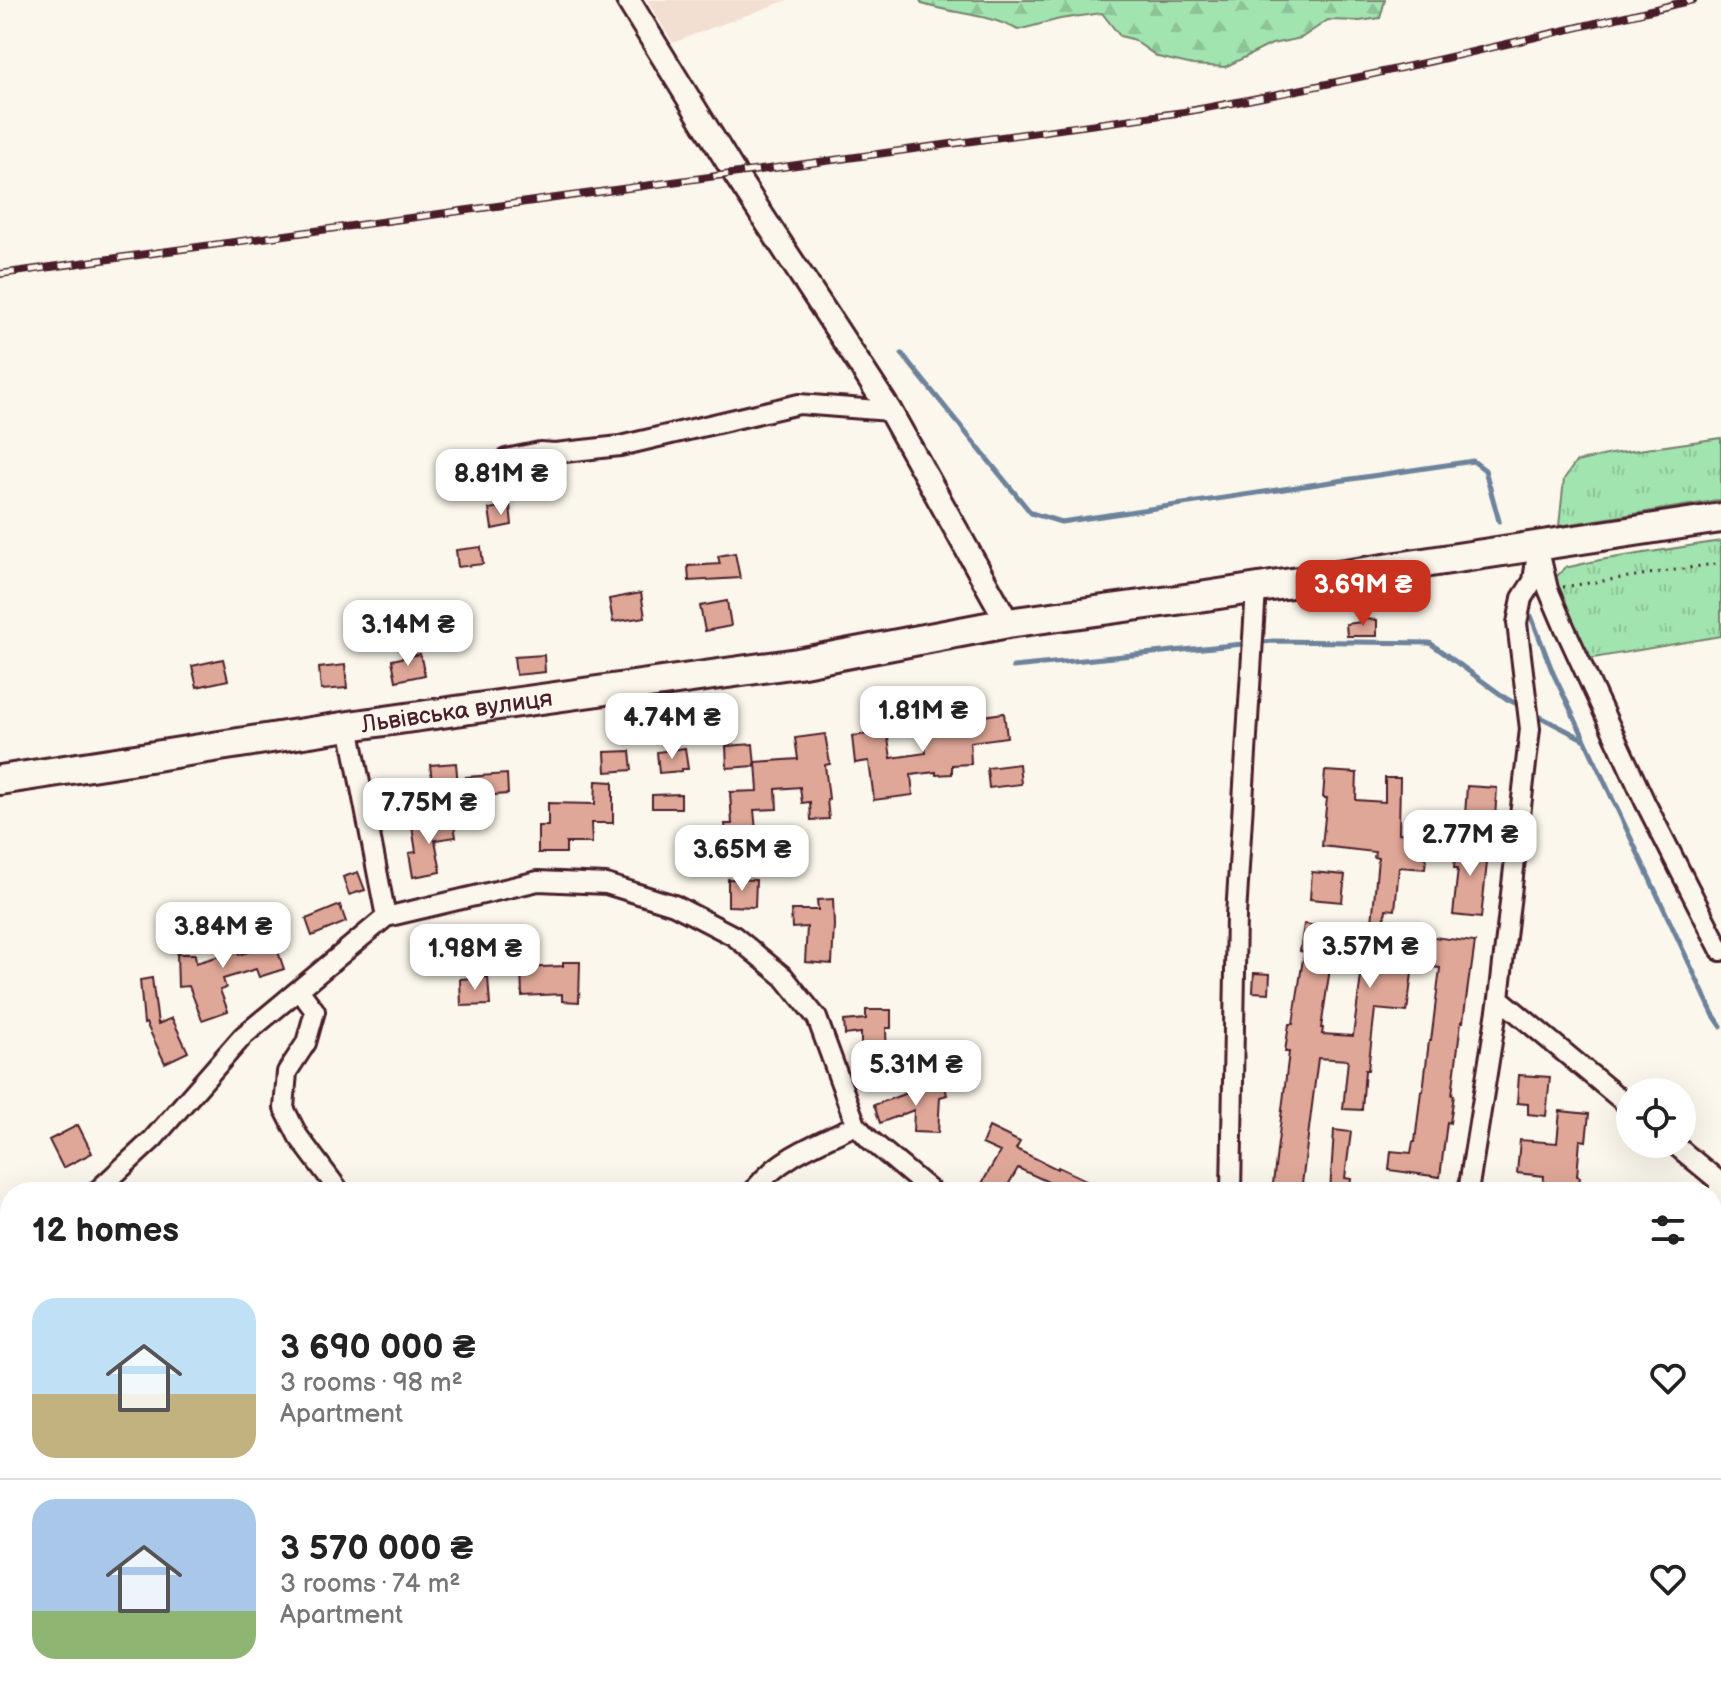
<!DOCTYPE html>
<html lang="en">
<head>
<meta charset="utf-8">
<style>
	body { margin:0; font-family:"Balsamiq Sans",sans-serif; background:#f2f2f2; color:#222; height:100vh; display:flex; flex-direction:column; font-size:30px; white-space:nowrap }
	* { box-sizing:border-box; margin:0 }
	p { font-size:26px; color:#767676 }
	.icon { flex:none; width:44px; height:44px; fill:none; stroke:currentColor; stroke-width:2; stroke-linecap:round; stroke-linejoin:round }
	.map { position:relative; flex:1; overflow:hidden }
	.sheet { position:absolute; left:0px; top:1182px; width:1722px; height:514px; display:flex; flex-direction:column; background:#fff; border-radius:32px 32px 0 0; box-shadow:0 8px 32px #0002 }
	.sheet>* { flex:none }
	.tools { position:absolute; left:1616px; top:1078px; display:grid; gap:16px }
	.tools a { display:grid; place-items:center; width:80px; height:80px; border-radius:50%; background:#fff; box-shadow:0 8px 32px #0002; font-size:40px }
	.price { position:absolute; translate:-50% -68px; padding:0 18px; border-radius:16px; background:#fff; color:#222; font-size:26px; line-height:52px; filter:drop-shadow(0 2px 4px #0008) }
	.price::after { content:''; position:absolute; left:50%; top:48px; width:24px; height:18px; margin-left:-12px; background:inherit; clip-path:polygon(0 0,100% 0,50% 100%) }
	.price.selected { background:#c8321e; color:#fff }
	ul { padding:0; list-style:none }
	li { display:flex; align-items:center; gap:24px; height:200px; padding:0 32px }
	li+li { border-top:2px solid #e0e0e0 }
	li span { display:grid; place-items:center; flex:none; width:224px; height:160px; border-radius:24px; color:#555 }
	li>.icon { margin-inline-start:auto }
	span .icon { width:96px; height:96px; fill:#fffc; stroke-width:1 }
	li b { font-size:34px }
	h2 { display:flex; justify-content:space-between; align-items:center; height:96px; padding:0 32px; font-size:34px }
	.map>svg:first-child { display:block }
	.built { fill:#f3dfd2 }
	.grass { fill:url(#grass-tufts); stroke:#76826d; stroke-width:2 }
	.forest { fill:url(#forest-firs); stroke:#76826d; stroke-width:2 }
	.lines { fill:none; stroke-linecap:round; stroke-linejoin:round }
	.stream { stroke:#6d829b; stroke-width:5 }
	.building { fill:#dfa797; stroke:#4a1f2b; stroke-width:2; fill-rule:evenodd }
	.service-casing { stroke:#4a1f2b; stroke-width:15 }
	.minor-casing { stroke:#4a1f2b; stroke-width:24 }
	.tertiary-casing { stroke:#4a1f2b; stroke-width:28 }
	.primary-casing { stroke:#4a1f2b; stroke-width:34 }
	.path { stroke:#4a1f2b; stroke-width:3; stroke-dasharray:2 6; stroke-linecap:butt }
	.service { stroke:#fbf7ec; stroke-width:9 }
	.minor { stroke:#fbf7ec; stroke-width:18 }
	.tertiary { stroke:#fbf7ec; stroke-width:22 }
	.primary { stroke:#fbf7ec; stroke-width:28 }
	.rail-casing { stroke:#4a1f2b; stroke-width:8 }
	.rail { stroke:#fbf7ec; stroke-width:5; stroke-dasharray:15; stroke-linecap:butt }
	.labels { text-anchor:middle; stroke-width:7; stroke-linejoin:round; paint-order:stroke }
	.street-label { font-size:24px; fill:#4a1f2b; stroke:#fbf7ec }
</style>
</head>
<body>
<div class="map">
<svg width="1721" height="1695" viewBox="0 0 1721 1695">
	<defs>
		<pattern id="grass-tufts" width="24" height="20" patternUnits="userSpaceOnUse" patternTransform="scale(2)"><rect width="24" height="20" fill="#a1e4af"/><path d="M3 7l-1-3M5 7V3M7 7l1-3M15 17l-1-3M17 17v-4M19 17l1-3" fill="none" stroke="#8cc397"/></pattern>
		<pattern id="forest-firs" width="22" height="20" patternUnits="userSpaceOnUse" patternTransform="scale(2)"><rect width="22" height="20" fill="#a1e4af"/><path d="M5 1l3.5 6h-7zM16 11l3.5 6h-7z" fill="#8cc397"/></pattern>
	</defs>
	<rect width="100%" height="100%" fill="#fbf7ec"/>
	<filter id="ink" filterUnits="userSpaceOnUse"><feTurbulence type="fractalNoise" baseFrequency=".0125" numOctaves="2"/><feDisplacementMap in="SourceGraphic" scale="16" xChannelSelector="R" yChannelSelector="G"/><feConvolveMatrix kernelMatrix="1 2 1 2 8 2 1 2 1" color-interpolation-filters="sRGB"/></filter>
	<g filter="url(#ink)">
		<path class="built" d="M647,0H788L698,33L673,43Z"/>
		<path class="grass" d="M1721,438V500L1559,526L1564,479L1576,462L1611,454Z
			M1721,541V636L1588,659L1559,597L1556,577L1565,568L1600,560Z"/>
		<path class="forest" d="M920,0H1385L1380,18L1360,21L1328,20L1301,38L1272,44L1225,67L1193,65L1158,57L1132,39L1120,36L1102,13L1060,19L1018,30C989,14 954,14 922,4Z"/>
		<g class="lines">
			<path class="stream" d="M902,354L1031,513L1061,522L1473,461L1485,470L1499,521
				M1531,616L1553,673L1585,740
				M1013,667L1273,641L1430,643L1507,699L1523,707
				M1531,712L1585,740L1713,1014L1721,1026"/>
		</g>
		<path class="building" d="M510,505L512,525L492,529L489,509Z
			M481,547L483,564L458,567L456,550Z
			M735,553L740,578L689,581L688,566L720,564L718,556Z
			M641,593L645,617L613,622L609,599Z
			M727,601L731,626L705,631L700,606Z
			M1361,619L1377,620V636H1347L1346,624L1361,622Z
			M420,654L425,675L396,681L392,660Z
			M544,655L545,672L516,675L514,657Z
			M223,659L228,680L197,687L192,666Z
			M345,665L347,688L321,690L319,668Z
			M1004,713L1007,737L970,742L971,764L952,765V774L936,775V772L911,775L913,795L874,800L869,761L855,763L852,736L887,732L891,758L926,753L922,723L945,721L946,728L977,727L976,717Z
			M825,734L830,764L825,765L829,799L827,800L829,819L811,820L810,802L802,803L800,787L776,789L777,809L754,810L757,840L727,842L725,824H732L730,792L758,791L756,762L798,759L795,738Z
			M753,744L755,766L727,768L726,746Z
			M685,748L688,769H682V771L659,773L657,752Z
			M630,751L632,770L606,772L605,752Z
			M456,763L458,786L433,789L430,765Z
			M1019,764L1021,784L989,788L987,768Z
			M1325,771L1357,773L1356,800L1385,802V778H1400L1399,833L1428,836L1425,869L1399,867L1395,910L1386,909L1383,931L1475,942L1471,971H1470L1463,1022H1461L1452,1095H1454L1450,1123L1447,1122L1440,1177L1389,1170L1391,1151L1411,1153L1413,1142H1415L1421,1091H1423L1429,1041H1431L1440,968L1413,965L1407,1012L1375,1009L1368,1070H1365L1362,1110L1343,1109L1348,1060L1318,1058L1301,1192H1272L1289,1052H1285L1289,1024H1293L1304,952L1300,951L1304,924L1361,931L1362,922L1372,923L1378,858L1374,857L1375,852L1322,846L1327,798H1323ZM1337,951L1364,954L1353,1036L1322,1034L1323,1028H1321L1332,955L1336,956Z
			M507,774L508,794L467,797L466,777Z
			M596,781L613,782V823H591L592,843H566V853H538V826H548V803L595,804Z
			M1467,786L1497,788L1495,818L1465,815Z
			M681,794V808H652V795Z
			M453,819L456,837L435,840L441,872L413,877L409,853L416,852L412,826Z
			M1457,840L1489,844L1481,918L1453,915L1458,868H1454Z
			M358,872L365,890L349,895L343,877Z
			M1312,872L1345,875L1342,902L1310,899Z
			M728,879L756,880L755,907L728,906Z
			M833,899L834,925L832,964L805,962L807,927L792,928L791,910H818L817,900Z
			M340,905L346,922L312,936L306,919Z
			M234,921L239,955L275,943L284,969L259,977L256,969L223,979L226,988L220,990L228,1011L202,1020L189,986L178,987L177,954H195L196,963L223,955L218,923Z
			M563,962H580L579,1002L562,1001V994L522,996L521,968L563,966Z
			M1254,973L1270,974L1269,993L1253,992Z
			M488,977L490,1005L461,1006L460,979Z
			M152,978L158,1024L172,1018L188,1052L165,1063L146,1023L144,1024L140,980Z
			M866,1010H891V1028H886L887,1065H861V1033L845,1035L844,1021L866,1019Z
			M1519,1075L1550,1077L1546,1116L1528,1114V1104L1517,1103Z
			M944,1082L947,1095L940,1097L938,1133L913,1132L914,1110L880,1123L874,1105L915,1090Z
			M1560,1111L1589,1114L1586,1141L1580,1140L1577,1176L1580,1177L1578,1192L1543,1190L1544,1176L1517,1173L1520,1140L1557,1143Z
			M78,1125L92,1153L63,1168L49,1140Z
			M989,1127L1020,1142L1016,1149L1057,1169L1058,1167L1086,1180L1081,1192H1070L1018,1168L1004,1192H977L1000,1152L982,1144Z
			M1334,1130L1351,1132L1345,1178L1351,1179L1350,1192H1330Z"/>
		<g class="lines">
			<defs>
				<path id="service" d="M1280,1686L1284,1695"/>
				<path id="minor" d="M506,459L540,452L555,453L620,446L799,404L890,411
					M386,917L538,881L606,884L674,905L734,936L784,977L817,1018L856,1125L869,1139L932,1192
					M299,990L315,1011L306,1043L287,1072L284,1108L298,1136L340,1192
					M1499,998L1630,1107
					M1674,1144L1720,1182L1712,1226
					M96,1192L153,1139L243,1036L386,917L349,726
					M753,1192C776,1158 820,1142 856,1125
					M1231,1192L1236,916L1256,589
					M1468,1192L1499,998L1530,729L1517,623L1522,598L1533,581L1538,546L1548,589L1562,622L1645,802L1721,951
					M0,1280L10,1271
					M0,1409L3,1411L10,1410
					M1712,1576L1721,1577
					M269,1686V1695
					M459,1686L477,1695
					M1110,1686V1695
					M1440,1686L1443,1695"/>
				<path id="tertiary" d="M628,0L735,174L890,411L1008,623"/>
				<g id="primary">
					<path id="s1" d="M0,780L349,726L798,663L1008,623L1199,597L1721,518"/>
				</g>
			</defs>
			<use href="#service" class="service-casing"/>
			<use href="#minor" class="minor-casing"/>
			<use href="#tertiary" class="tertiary-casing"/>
			<use href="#primary" class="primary-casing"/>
			<path class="path" d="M1563,587L1721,563"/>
			<use href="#service" class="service"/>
			<use href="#minor" class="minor"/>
			<use href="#tertiary" class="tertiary"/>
			<use href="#primary" class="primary"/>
			<defs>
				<path id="rail" d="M0,274L1184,112C1356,81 1524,40 1693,0"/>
			</defs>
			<use href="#rail" class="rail-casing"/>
			<use href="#rail" class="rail"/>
		</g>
	</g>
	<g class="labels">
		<g class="street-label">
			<text dy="8" stroke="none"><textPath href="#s1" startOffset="462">Львівська вулиця</textPath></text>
		</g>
	</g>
</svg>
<div class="tools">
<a><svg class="icon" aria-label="locate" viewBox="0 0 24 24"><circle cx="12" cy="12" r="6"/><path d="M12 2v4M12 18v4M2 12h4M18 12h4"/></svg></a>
</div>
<b class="price" style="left:501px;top:517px">8.81M ₴</b>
<b class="price selected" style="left:1363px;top:628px">3.69M ₴</b>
<b class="price" style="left:408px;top:668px">3.14M ₴</b>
<b class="price" style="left:923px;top:754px">1.81M ₴</b>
<b class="price" style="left:672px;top:761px">4.74M ₴</b>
<b class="price" style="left:429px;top:846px">7.75M ₴</b>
<b class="price" style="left:1470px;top:878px">2.77M ₴</b>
<b class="price" style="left:742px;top:893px">3.65M ₴</b>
<b class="price" style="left:223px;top:970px">3.84M ₴</b>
<b class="price" style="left:1370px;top:990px">3.57M ₴</b>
<b class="price" style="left:475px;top:992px">1.98M ₴</b>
<b class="price" style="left:916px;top:1108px">5.31M ₴</b>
<section class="sheet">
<h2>12 homes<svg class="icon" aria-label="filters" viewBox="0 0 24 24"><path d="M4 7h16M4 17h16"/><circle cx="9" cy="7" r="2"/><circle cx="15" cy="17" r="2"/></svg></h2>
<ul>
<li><span style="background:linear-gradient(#bfe0f5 60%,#c2b280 0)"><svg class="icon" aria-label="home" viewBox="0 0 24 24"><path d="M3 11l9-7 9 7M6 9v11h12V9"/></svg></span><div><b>3 690 000 ₴</b><p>3 rooms · 98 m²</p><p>Apartment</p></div><svg class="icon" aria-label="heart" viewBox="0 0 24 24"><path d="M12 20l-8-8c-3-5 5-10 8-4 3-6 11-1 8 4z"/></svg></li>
<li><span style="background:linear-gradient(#a9c7e8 70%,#8fb573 0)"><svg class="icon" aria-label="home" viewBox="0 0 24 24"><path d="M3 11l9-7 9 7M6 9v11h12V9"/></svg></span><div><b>3 570 000 ₴</b><p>3 rooms · 74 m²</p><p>Apartment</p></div><svg class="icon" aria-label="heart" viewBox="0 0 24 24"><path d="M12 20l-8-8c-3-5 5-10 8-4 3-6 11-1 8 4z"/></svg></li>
</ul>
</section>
</div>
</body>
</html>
